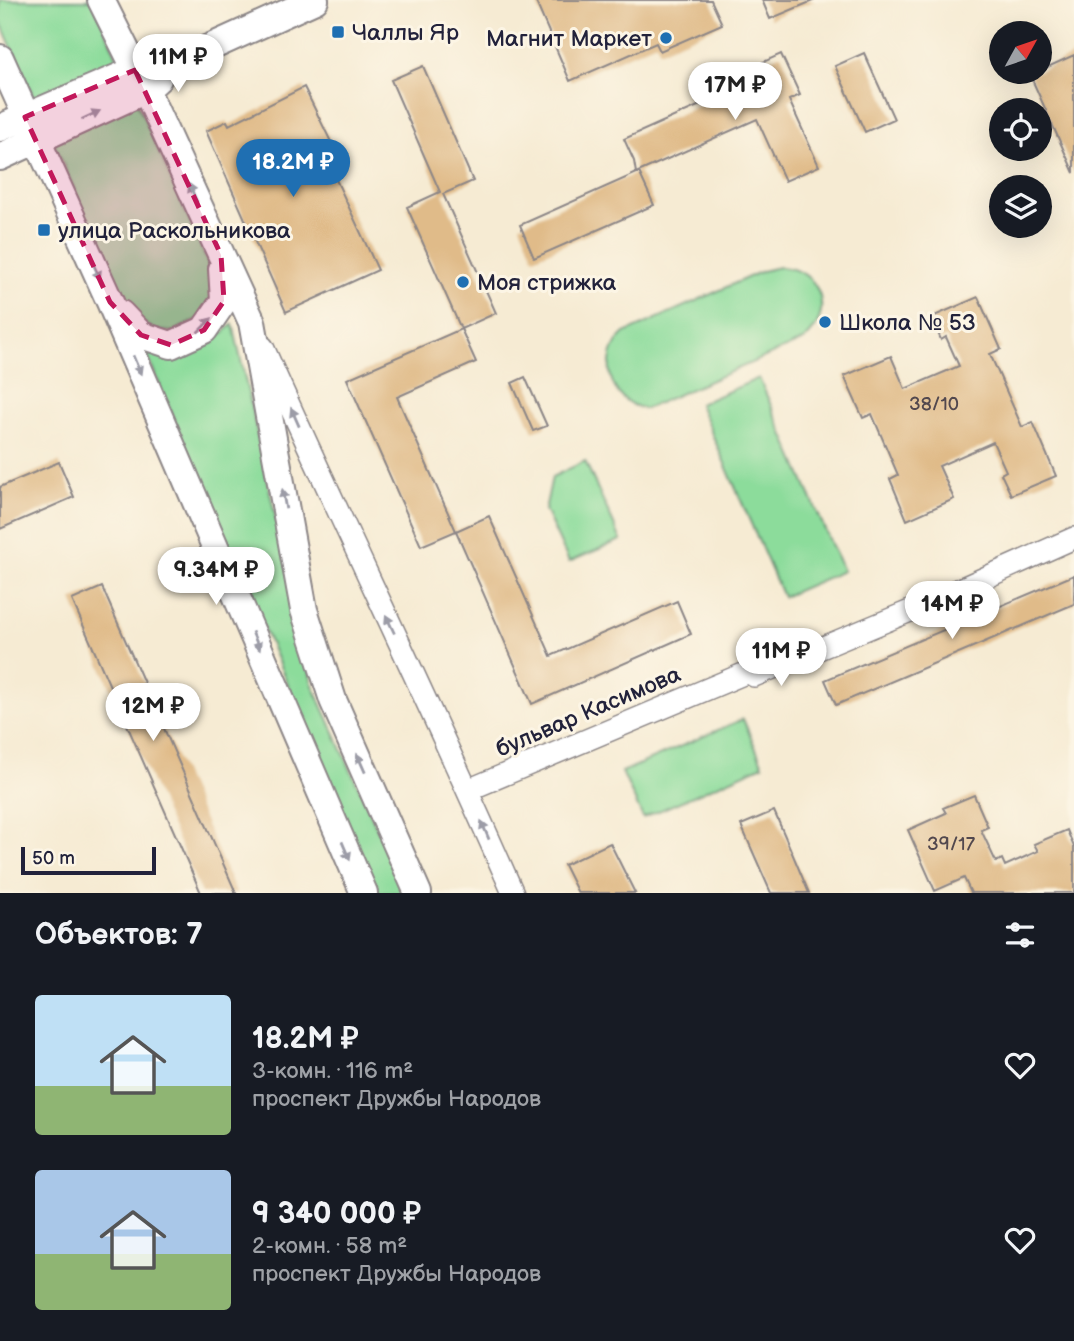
<!DOCTYPE html>
<html lang="ru">
<head>
<meta charset="utf-8">
<style>
	body { margin:0; font-family:"Balsamiq Sans",sans-serif; background:#20242c; color:#f1f3f6; height:100vh; display:flex; flex-direction:column; font-size:26px; white-space:nowrap }
	* { box-sizing:border-box; margin:0 }
	p { font-size:23px; color:#9ea1a6 }
	.icon { flex:none; width:38px; height:38px; fill:none; stroke:currentColor; stroke-width:2; stroke-linecap:round; stroke-linejoin:round }
	.map { position:relative; height:893px; overflow:hidden }
	.details { display:flex; flex-direction:column; background:#171b24; flex:1 }
	.details>* { flex:none }
	.needle { width:46px; rotate:50deg }
	.tools { position:absolute; left:989px; top:21px; display:grid; gap:14px }
	.tools a { display:grid; place-items:center; width:63px; height:63px; border-radius:50%; background:#171b24; box-shadow:0 7px 28px #0002; font-size:35px }
	.scale { position:absolute; left:21px; bottom:18px; width:135px; box-sizing:border-box; padding-left:7px; border:4px solid #22223b; border-top:0; font-size:19px; line-height:24px; white-space:nowrap; color:#22223b; -webkit-text-stroke:5px #fcf5e5; paint-order:stroke }
	.price { position:absolute; translate:-50% -60px; padding:0 16px; border-radius:24px; background:#fff; color:#222; font-size:23px; line-height:46px; filter:drop-shadow(0 2px 4px #0008) }
	.price::after { content:''; position:absolute; left:50%; top:42px; width:21px; height:16px; margin-left:-10px; background:inherit; clip-path:polygon(0 0,100% 0,50% 100%) }
	.price.on { background:#1f6fb2; color:#fff }
	ul { padding:0; list-style:none }
	li { display:flex; align-items:center; gap:21px; height:175px; padding:0 35px }
	li span { display:grid; place-items:center; flex:none; width:196px; height:140px; border-radius:7px; color:#555 }
	li>.icon { margin-inline-start:auto }
	span .icon { width:84px; height:84px; fill:#fffc; stroke-width:1 }
	li b { font-size:30px }
	h2 { display:flex; justify-content:space-between; align-items:center; height:84px; padding:0 35px; font-size:30px }
	.map>svg:first-child { display:block }
	.green { fill:#8cdc9b; stroke:#577f6b; stroke-width:2 }
	.building { fill:#e0bb89 }
	.lines { fill:none; stroke-linecap:round; stroke-linejoin:round }
	.minor-casing { stroke:#8c8687; stroke-width:24 }
	.tertiary-casing { stroke:#8c8687; stroke-width:30 }
	.minor { stroke:#fff; stroke-width:21 }
	.tertiary { stroke:#fff; stroke-width:26 }
	.oneway { fill:#9c9ca7 }
	.marked { fill:#c2185b; fill-opacity:0.2; stroke:#c2185b; stroke-width:5; stroke-dasharray:14 9; stroke-linejoin:round }
	.poi-dot { fill:#1f6fb2; stroke:#fcf5e5; stroke-width:2.5 }
	.labels { text-anchor:middle; stroke-width:6; stroke-linejoin:round; paint-order:stroke }
	.number-label { font-size:19px; fill:#52484e }
	.poi-label { font-size:23px; fill:#22223b; stroke:#fcf5e5; text-anchor:start }
	.street-label { font-size:23px; fill:#22223b; stroke:#fcf5e5 }
</style>
</head>
<body>
<div class="map">
<svg width="1074" height="893" viewBox="0 0 1074 893">
	<rect width="100%" height="100%" fill="#fcf5e5"/>
	<filter id="ink" filterUnits="userSpaceOnUse"><feTurbulence type="fractalNoise" baseFrequency=".0143" numOctaves="2"/><feDisplacementMap in="SourceGraphic" scale="14" xChannelSelector="R" yChannelSelector="G"/><feConvolveMatrix kernelMatrix="1 2 1 2 8 2 1 2 1" color-interpolation-filters="sRGB"/></filter>
	<filter id="wash" filterUnits="userSpaceOnUse"><feTurbulence type="fractalNoise" baseFrequency=".00686" numOctaves="4" result="noise"/><feDisplacementMap in="SourceGraphic" scale="28" xChannelSelector="R" yChannelSelector="G"/><feGaussianBlur stdDeviation="1.57" result="paint"/><feColorMatrix in="noise" values="0 0 0 0 0 0 0 0 0 0 0 0 0 0 0 0 0 1.4 0 .05"/><feComposite in="paint" operator="in"/></filter>
	<g filter="url(#wash)">
		<rect width="100%" height="100%" fill="#f6ebd3"/>
		<path class="green" d="M0,0H92L211,270L217,288L200,319L173,332L155,331L128,312L0,21Z
			M779,267C821,268 836,314 804,340L645,409C608,402 598,357 625,333L762,271Z
			M233,324L312,683L406,893H377L146,353C181,358 208,348 233,324Z
			M759,378L843,571L783,597L699,404Z
			M585,461L621,540L569,562L545,510L552,477Z
			M743,719L763,765L643,818L622,772Z"/>
		<g id="blocks">
			<path class="building" d="M535,0H711L722,24L660,51L656,43L570,81Z
				M762,0H815L770,19Z
				M864,53L894,119L865,132L835,66Z
				M781,54L800,95L789,100L819,166L785,181L757,119L636,173L634,161L624,139L743,86L737,74Z
				M1074,55V173L1030,75Z
				M423,66L473,181L443,194L496,313L461,329L407,207L440,192L391,80Z
				M304,87L335,150L325,156L378,270L286,312L206,131L227,121L229,125Z
				M639,172L654,205L534,258L520,225Z
				M978,297L1001,349L990,354L1022,427L1033,422L1056,476L1011,495L1001,474L1006,471L993,442L939,466L954,499L907,520L890,479L898,475L872,414L863,418L844,376L891,356L905,389L959,366L946,337L941,340L932,317Z
				M461,329L476,362L397,397L456,531L421,546L347,379Z
				M525,377L547,426L533,431L512,383Z
				M59,462L74,497L0,529V487Z
				M489,516L551,656L677,601L691,634L532,704L456,531Z
				M1074,575V604L836,705L825,680Z
				M102,587L236,893H201L72,600Z
				M974,795L988,827L981,830L996,862L1002,859L1005,866L1038,851L1034,844L1067,830L1074,847V893H971L964,878L935,891L908,830L946,813L943,808Z
				M774,811L787,841L809,893H771L741,825Z
				M610,843L635,893H578L564,865Z"/>
		</g>
	</g>
	<g filter="url(#ink)">
		<use href="#blocks" fill-opacity="0" stroke="#8c8687" stroke-width="2"/>
		<g class="lines">
			<defs>
				<path id="minor" d="M263,347C345,530 433,710 513,893
					M468,790L748,672L754,676L922,606L1074,538"/>
				<path id="tertiary" d="M101,0L146,90L252,322L304,610L333,700L418,893
					M0,58L110,302L364,893
					M0,128L135,70L180,61L315,0
					M0,157L146,90L158,79
					M121,314L141,335L171,345L204,330L224,301L222,269"/>
			</defs>
			<use href="#minor" class="minor-casing"/>
			<use href="#tertiary" class="tertiary-casing"/>
			<use href="#minor" class="minor"/>
			<use href="#tertiary" class="tertiary"/>
		</g>
		<defs><path id="oneway-solid" d="M-6-.8H1V-3.2L6.5 0L1 3.2V.8H-6Z" transform="scale(1.75)"/></defs>
		<g class="oneway">
			<use href="#oneway-solid" transform="translate(91 115) rotate(-25)"/>
			<use href="#oneway-solid" transform="translate(193 193) rotate(-114)"/>
			<use href="#oneway-solid" transform="translate(96 270) rotate(65)"/>
			<use href="#oneway-solid" transform="translate(205 325) rotate(-45)"/>
			<use href="#oneway-solid" transform="translate(137 365) rotate(67)"/>
			<use href="#oneway-solid" transform="translate(295 417) rotate(-114)"/>
			<use href="#oneway-solid" transform="translate(284 499) rotate(-100)"/>
			<use href="#oneway-solid" transform="translate(390 624) rotate(-115)"/>
			<use href="#oneway-solid" transform="translate(256 641) rotate(67)"/>
			<use href="#oneway-solid" transform="translate(361 763) rotate(-114)"/>
			<use href="#oneway-solid" transform="translate(485 830) rotate(-113)"/>
			<use href="#oneway-solid" transform="translate(346 851) rotate(67)"/>
		</g>
	</g>
	<path class="marked" d="M135,70L221,255L224,301L204,330L171,345L141,335L110,302L25,117Z"/>
	<g class="poi-dot">
		<rect x="331" y="25" width="14" height="14" rx="3.5"/>
		<circle cx="666" cy="38" r="7"/>
		<rect x="37" y="223" width="14" height="14" rx="3.5"/>
		<circle cx="463" cy="282" r="7"/>
		<circle cx="825" cy="322" r="7"/>
	</g>
	<g class="labels">
		<g class="number-label">
			<text x="934" y="410">38/10</text>
			<text x="951" y="850">39/17</text>
		</g>
		<g class="poi-label">
			<text x="352" y="40">Чаллы Яр</text>
			<text x="652" y="46" text-anchor="end">Магнит Маркет</text>
			<text x="58" y="238">улица Раскольникова</text>
			<text x="477" y="290">Моя стрижка</text>
			<text x="839" y="330">Школа № 53</text>
		</g>
		<g class="street-label">
			<text transform="translate(588 711) rotate(-23)" y="8">бульвар Касимова</text>
		</g>
	</g>
</svg>
<div class="tools">
<a><svg class="needle" viewBox="-14 -14 28 28"><path d="M0-13l5 13h-10z" fill="#e53935"/><path d="M0 13l5-13h-10z" fill="#9ea1a6"/></svg></a>
<a><svg class="icon" aria-label="locate" viewBox="0 0 24 24"><circle cx="12" cy="12" r="6"/><path d="M12 2v4M12 18v4M2 12h4M18 12h4"/></svg></a>
<a><svg class="icon" aria-label="layers" viewBox="0 0 24 24"><path d="M12 4l9 5-9 5-9-5zM3 14l9 5 9-5"/></svg></a>
</div>
<div class="scale">50 m</div>
<b class="price" style="left:178px;top:94px">11M ₽</b>
<b class="price" style="left:735px;top:122px">17M ₽</b>
<b class="price on" style="left:293px;top:199px">18.2M ₽</b>
<b class="price" style="left:216px;top:607px">9.34M ₽</b>
<b class="price" style="left:952px;top:641px">14M ₽</b>
<b class="price" style="left:781px;top:688px">11M ₽</b>
<b class="price" style="left:153px;top:743px">12M ₽</b>
</div>
<section class="details">
<h2>Объектов: 7<svg class="icon" aria-label="filters" viewBox="0 0 24 24"><path d="M4 7h16M4 17h16"/><circle cx="9" cy="7" r="2"/><circle cx="15" cy="17" r="2"/></svg></h2>
<ul>
<li><span style="background:linear-gradient(#bfe0f5 65%,#8fb573 0)"><svg class="icon" aria-label="home" viewBox="0 0 24 24"><path d="M3 11l9-7 9 7M6 9v11h12V9"/></svg></span><div><b>18.2M ₽</b><p>3-комн. · 116 m²</p><p>проспект Дружбы Народов</p></div><svg class="icon" aria-label="heart" viewBox="0 0 24 24"><path d="M12 20l-8-8c-3-5 5-10 8-4 3-6 11-1 8 4z"/></svg></li>
<li><span style="background:linear-gradient(#a9c7e8 60%,#8fb573 0)"><svg class="icon" aria-label="home" viewBox="0 0 24 24"><path d="M3 11l9-7 9 7M6 9v11h12V9"/></svg></span><div><b>9 340 000 ₽</b><p>2-комн. · 58 m²</p><p>проспект Дружбы Народов</p></div><svg class="icon" aria-label="heart" viewBox="0 0 24 24"><path d="M12 20l-8-8c-3-5 5-10 8-4 3-6 11-1 8 4z"/></svg></li>
</ul>
</section>
</body>
</html>
